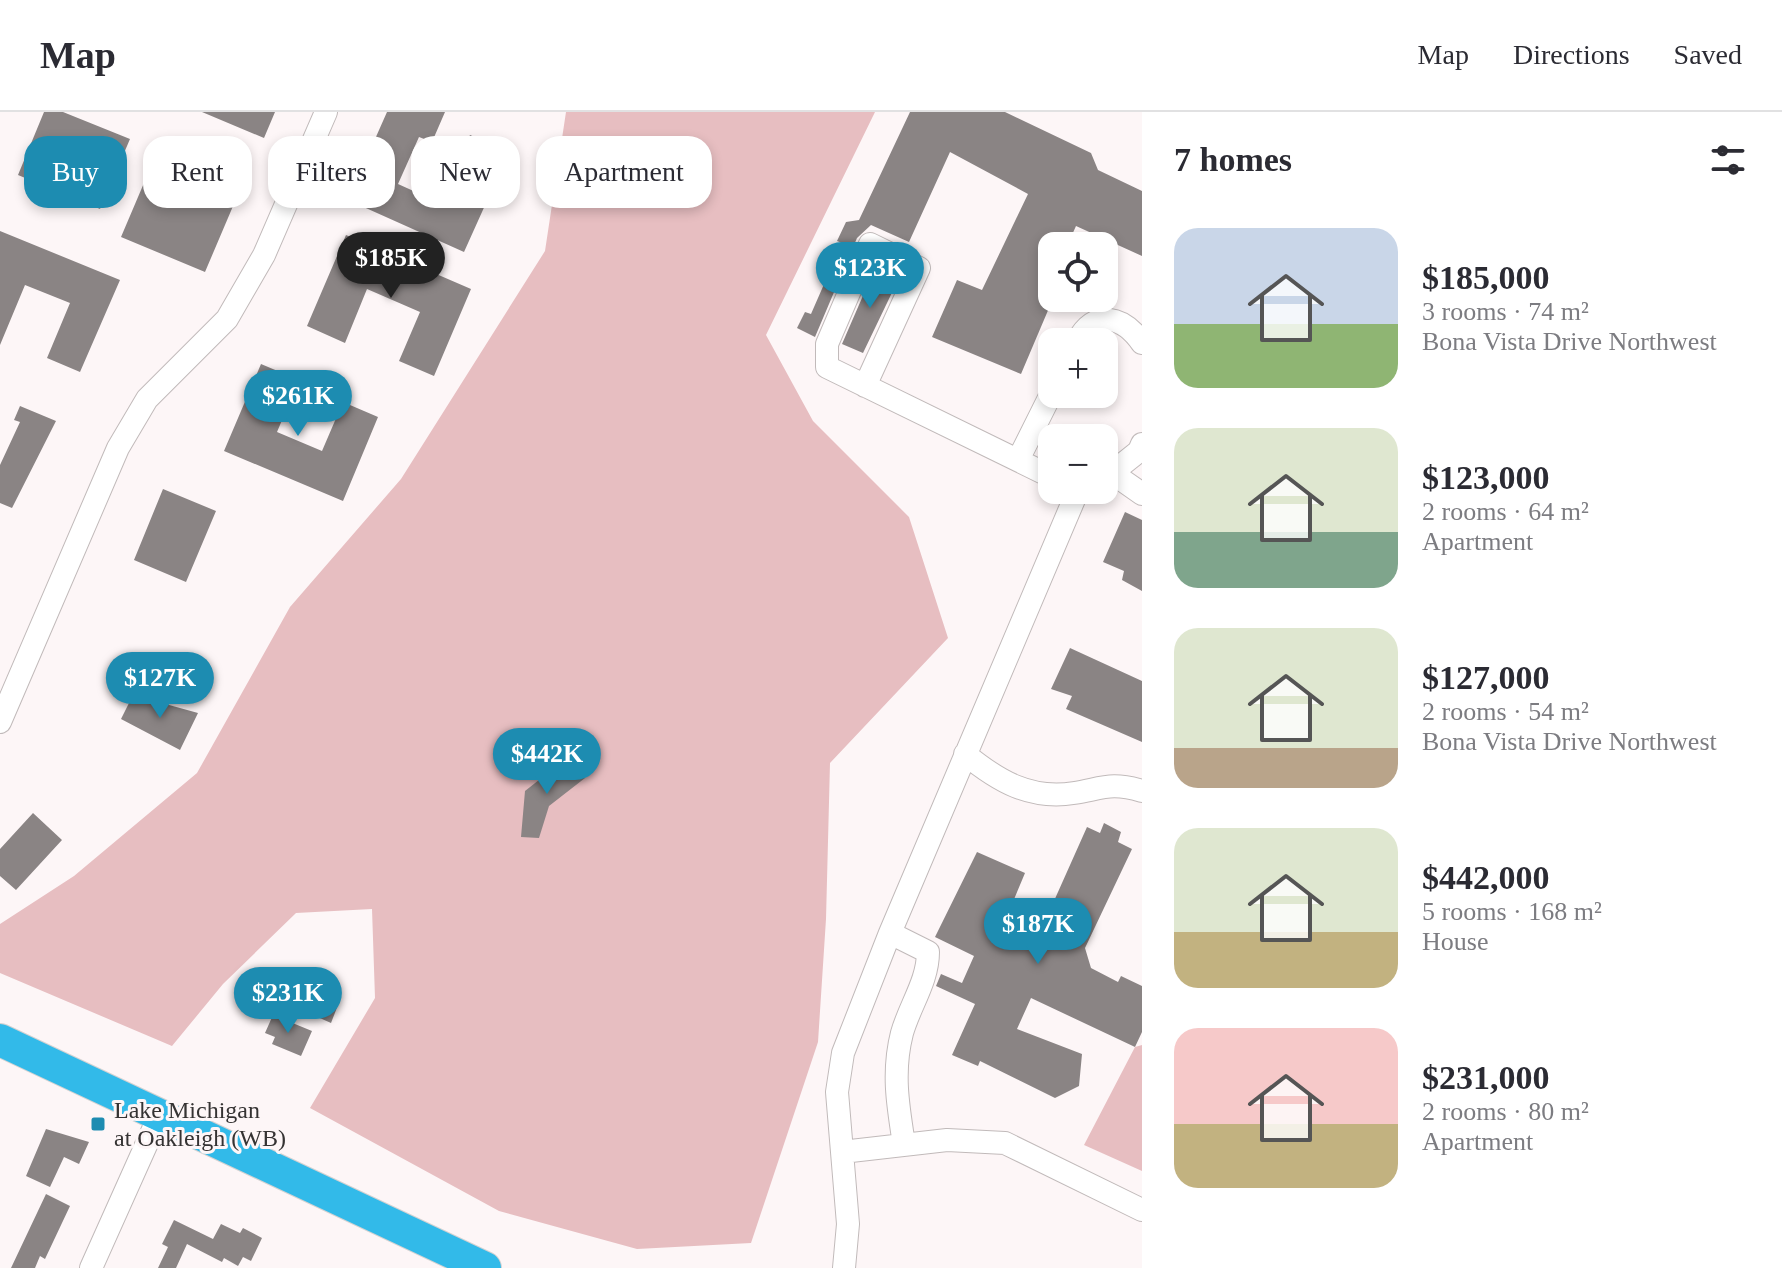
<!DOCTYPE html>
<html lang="en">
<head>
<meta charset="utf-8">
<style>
	body { margin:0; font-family:Georgia,serif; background:#f2f2f3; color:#2b2b33; height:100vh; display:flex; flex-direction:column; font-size:30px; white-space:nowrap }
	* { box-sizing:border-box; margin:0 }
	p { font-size:26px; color:#7c7c81 }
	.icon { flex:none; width:44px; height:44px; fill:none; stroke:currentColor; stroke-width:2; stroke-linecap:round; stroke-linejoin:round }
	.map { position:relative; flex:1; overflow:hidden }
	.panel { display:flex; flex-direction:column; background:#fff; width:640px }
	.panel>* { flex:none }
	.guide { position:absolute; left:24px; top:24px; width:760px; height:72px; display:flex; gap:16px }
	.fabs { position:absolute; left:1038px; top:120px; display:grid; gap:16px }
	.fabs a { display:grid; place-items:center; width:80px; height:80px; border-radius:16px; background:#fff; box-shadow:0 4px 12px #0003; font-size:40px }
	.price { position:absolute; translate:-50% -68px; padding:0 18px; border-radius:28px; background:#1d8cb1; color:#fff; font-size:26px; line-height:52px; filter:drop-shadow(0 2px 4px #0008) }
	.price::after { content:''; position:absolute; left:50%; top:48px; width:24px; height:18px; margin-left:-12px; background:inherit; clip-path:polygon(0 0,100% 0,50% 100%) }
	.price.selected { background:#222; color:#fff }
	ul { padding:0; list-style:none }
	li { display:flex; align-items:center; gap:24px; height:200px; padding:0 32px }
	li span { display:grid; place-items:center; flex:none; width:224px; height:160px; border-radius:24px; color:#555 }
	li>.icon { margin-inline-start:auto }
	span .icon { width:96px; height:96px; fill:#fffc; stroke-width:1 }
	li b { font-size:34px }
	h2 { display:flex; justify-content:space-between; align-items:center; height:96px; padding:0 32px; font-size:34px }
	.chip { padding:0 28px; border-radius:24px; background:#fff; box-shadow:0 4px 12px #0003; font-size:28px; line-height:72px }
	.chip.selected { background:#1d8cb1; color:#fff }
	header { display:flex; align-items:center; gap:48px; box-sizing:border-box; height:112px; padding:0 40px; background:#fff; border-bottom:2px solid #e1e1e2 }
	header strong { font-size:38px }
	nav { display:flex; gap:44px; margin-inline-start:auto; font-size:28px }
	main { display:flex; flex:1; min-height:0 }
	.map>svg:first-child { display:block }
	.green { fill:#e7bec1 }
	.building { fill:#8a8484 }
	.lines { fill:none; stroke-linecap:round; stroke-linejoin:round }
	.minor-casing { stroke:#c1baba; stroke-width:24 }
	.highway-casing { stroke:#d3d2d2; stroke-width:34 }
	.minor { stroke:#fff; stroke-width:22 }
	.highway { stroke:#32bae9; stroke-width:32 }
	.poi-dot { fill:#1d8cb1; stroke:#fdf6f7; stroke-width:3 }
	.labels { text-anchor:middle; stroke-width:6; stroke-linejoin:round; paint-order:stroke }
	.poi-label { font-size:24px; fill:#353333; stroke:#fdf6f7; text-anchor:start }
</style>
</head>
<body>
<header>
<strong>Map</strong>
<nav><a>Map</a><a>Directions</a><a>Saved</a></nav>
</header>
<main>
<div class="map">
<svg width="1142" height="1156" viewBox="0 0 1142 1156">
	<rect width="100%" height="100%" fill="#fdf6f7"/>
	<path class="green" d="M566,0H875L766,223L813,309L909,405L948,526L830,651L826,807L818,930L751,1131L637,1137L499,1099L310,996L375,886L372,797L296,801L223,872L172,934L0,861V812L74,764L197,661L290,495L401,367L545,139Z
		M1142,933V1059L1084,1033L1135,935Z"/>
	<path class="building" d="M44,0H63L130,27L100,97L18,63Z
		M202,0H275L264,26Z
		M387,0H445L432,30L419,25L398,72L449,95L472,42L463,38L470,23L509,40L464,140L348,88Z
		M910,0H1005L1091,41L1098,58L1142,79V144L1076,114L1067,134H1052V166L1047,177L1052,180V189L1021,262L932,225L957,168L982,178L1028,82L950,40L909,130L871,113L857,126L815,225L797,216L805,200L811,202L842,131L837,129L846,110L859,108Z
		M158,38L242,73L205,160L121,125Z
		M0,119L120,168L80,260L47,246L70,191L25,173L0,233Z
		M346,123L471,177L434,264L399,249L420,200L367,177L345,231L307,214Z
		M875,156L899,166L863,241L842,232Z
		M261,252L299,268L277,320L322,339L343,290L378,305L343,389L224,339Z
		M20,294L56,309L12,396L0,391V353L20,310L14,308Z
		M163,377L216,399L186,470L134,448Z
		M1125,400L1142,408V479L1122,468L1124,459L1103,450Z
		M1070,536L1142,569V630L1066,597L1072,584L1051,577Z
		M133,583L198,601L180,638L121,607Z
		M568,645L585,666L549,694L539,726L521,725L525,679Z
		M33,701L62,728L16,778L0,764V737Z
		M1104,711L1121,720L1118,730L1132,737L1085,836L1091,856L1118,870L1121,864L1142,874V920L1135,935L1031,886L1017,917L1082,942L1079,974L1055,986L980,949L978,954L952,943L975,892L936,874L941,862L962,871L974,844L935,825L977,740L1025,761L1000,821L1033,836L1087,715L1100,721Z
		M320,886L338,893L331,911L313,903Z
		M273,903L312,919L301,944L272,932L275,925L265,921Z
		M46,1017L89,1030L79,1052L64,1045L50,1075L26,1064Z
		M46,1082L70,1094L45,1147L40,1144L35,1156H11Z
		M174,1108L213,1127L221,1112L240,1121L243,1116L262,1126L251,1149L243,1145L238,1154L224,1146L222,1150L187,1132L176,1156H158L168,1135L162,1132Z"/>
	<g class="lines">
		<defs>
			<path id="minor" d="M1077,230C1094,196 1123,204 1142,231
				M865,274L919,156L870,132L827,232V255L1052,365
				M1018,348L1052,280
				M1112,361L1142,382
				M1104,367L1139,339L1142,332
				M0,610L118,336L147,287L227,207L264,143L326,0
				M965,642C998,669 1030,688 1074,681C1104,676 1111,670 1142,679
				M890,821L928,840C928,869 910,893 902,921C892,960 898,994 904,1032
				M842,1040L947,1028L1005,1031L1142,1098
				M91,1156L160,1002
				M844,1156L848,1112L837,980L843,941L890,821L1078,378"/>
			<path id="highway" d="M0,928L485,1156"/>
		</defs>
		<use href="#minor" class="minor-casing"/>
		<use href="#highway" class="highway-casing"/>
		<use href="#minor" class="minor"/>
		<use href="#highway" class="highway"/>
	</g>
	<rect class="poi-dot" x="90" y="1004" width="16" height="16" rx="4"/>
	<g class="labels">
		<g class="poi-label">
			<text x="114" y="1006">Lake Michigan<tspan x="114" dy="28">at Oakleigh (WB)</tspan></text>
		</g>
	</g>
</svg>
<div class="fabs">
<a><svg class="icon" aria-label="locate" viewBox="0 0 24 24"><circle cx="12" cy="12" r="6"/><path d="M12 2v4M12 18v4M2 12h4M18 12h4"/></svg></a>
<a>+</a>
<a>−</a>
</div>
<b class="price selected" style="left:391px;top:188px">$185K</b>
<b class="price" style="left:870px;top:198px">$123K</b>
<b class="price" style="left:298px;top:326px">$261K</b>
<b class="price" style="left:160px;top:608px">$127K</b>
<b class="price" style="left:547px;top:684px">$442K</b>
<b class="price" style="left:1038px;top:854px">$187K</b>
<b class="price" style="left:288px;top:923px">$231K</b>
<div class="guide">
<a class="chip selected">Buy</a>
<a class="chip">Rent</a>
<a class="chip">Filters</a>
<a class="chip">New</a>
<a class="chip">Apartment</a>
</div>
</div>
<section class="panel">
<h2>7 homes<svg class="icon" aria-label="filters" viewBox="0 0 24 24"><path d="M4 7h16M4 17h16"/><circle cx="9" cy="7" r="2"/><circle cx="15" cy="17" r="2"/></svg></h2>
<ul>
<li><span style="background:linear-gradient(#c9d6e8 60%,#8fb573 0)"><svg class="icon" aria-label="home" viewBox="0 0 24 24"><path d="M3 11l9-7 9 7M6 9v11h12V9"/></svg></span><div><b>$185,000</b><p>3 rooms · 74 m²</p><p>Bona Vista Drive Northwest</p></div></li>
<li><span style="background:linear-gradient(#dfe7d0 65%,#7fa58c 0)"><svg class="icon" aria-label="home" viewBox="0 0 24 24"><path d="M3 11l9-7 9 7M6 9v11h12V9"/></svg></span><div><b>$123,000</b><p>2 rooms · 64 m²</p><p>Apartment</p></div></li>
<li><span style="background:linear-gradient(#dfe7d0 75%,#b9a48a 0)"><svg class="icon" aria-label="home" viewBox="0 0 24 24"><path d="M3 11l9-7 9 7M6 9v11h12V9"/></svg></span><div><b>$127,000</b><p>2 rooms · 54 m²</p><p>Bona Vista Drive Northwest</p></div></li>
<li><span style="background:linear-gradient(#dfe7d0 65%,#c2b280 0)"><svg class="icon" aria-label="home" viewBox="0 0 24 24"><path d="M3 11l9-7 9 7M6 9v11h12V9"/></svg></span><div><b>$442,000</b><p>5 rooms · 168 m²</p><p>House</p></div></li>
<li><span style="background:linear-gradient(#f6c9c9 60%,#c2b280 0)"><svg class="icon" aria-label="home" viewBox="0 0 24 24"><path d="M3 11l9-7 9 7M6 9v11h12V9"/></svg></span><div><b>$231,000</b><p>2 rooms · 80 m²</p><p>Apartment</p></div></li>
</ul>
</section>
</main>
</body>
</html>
